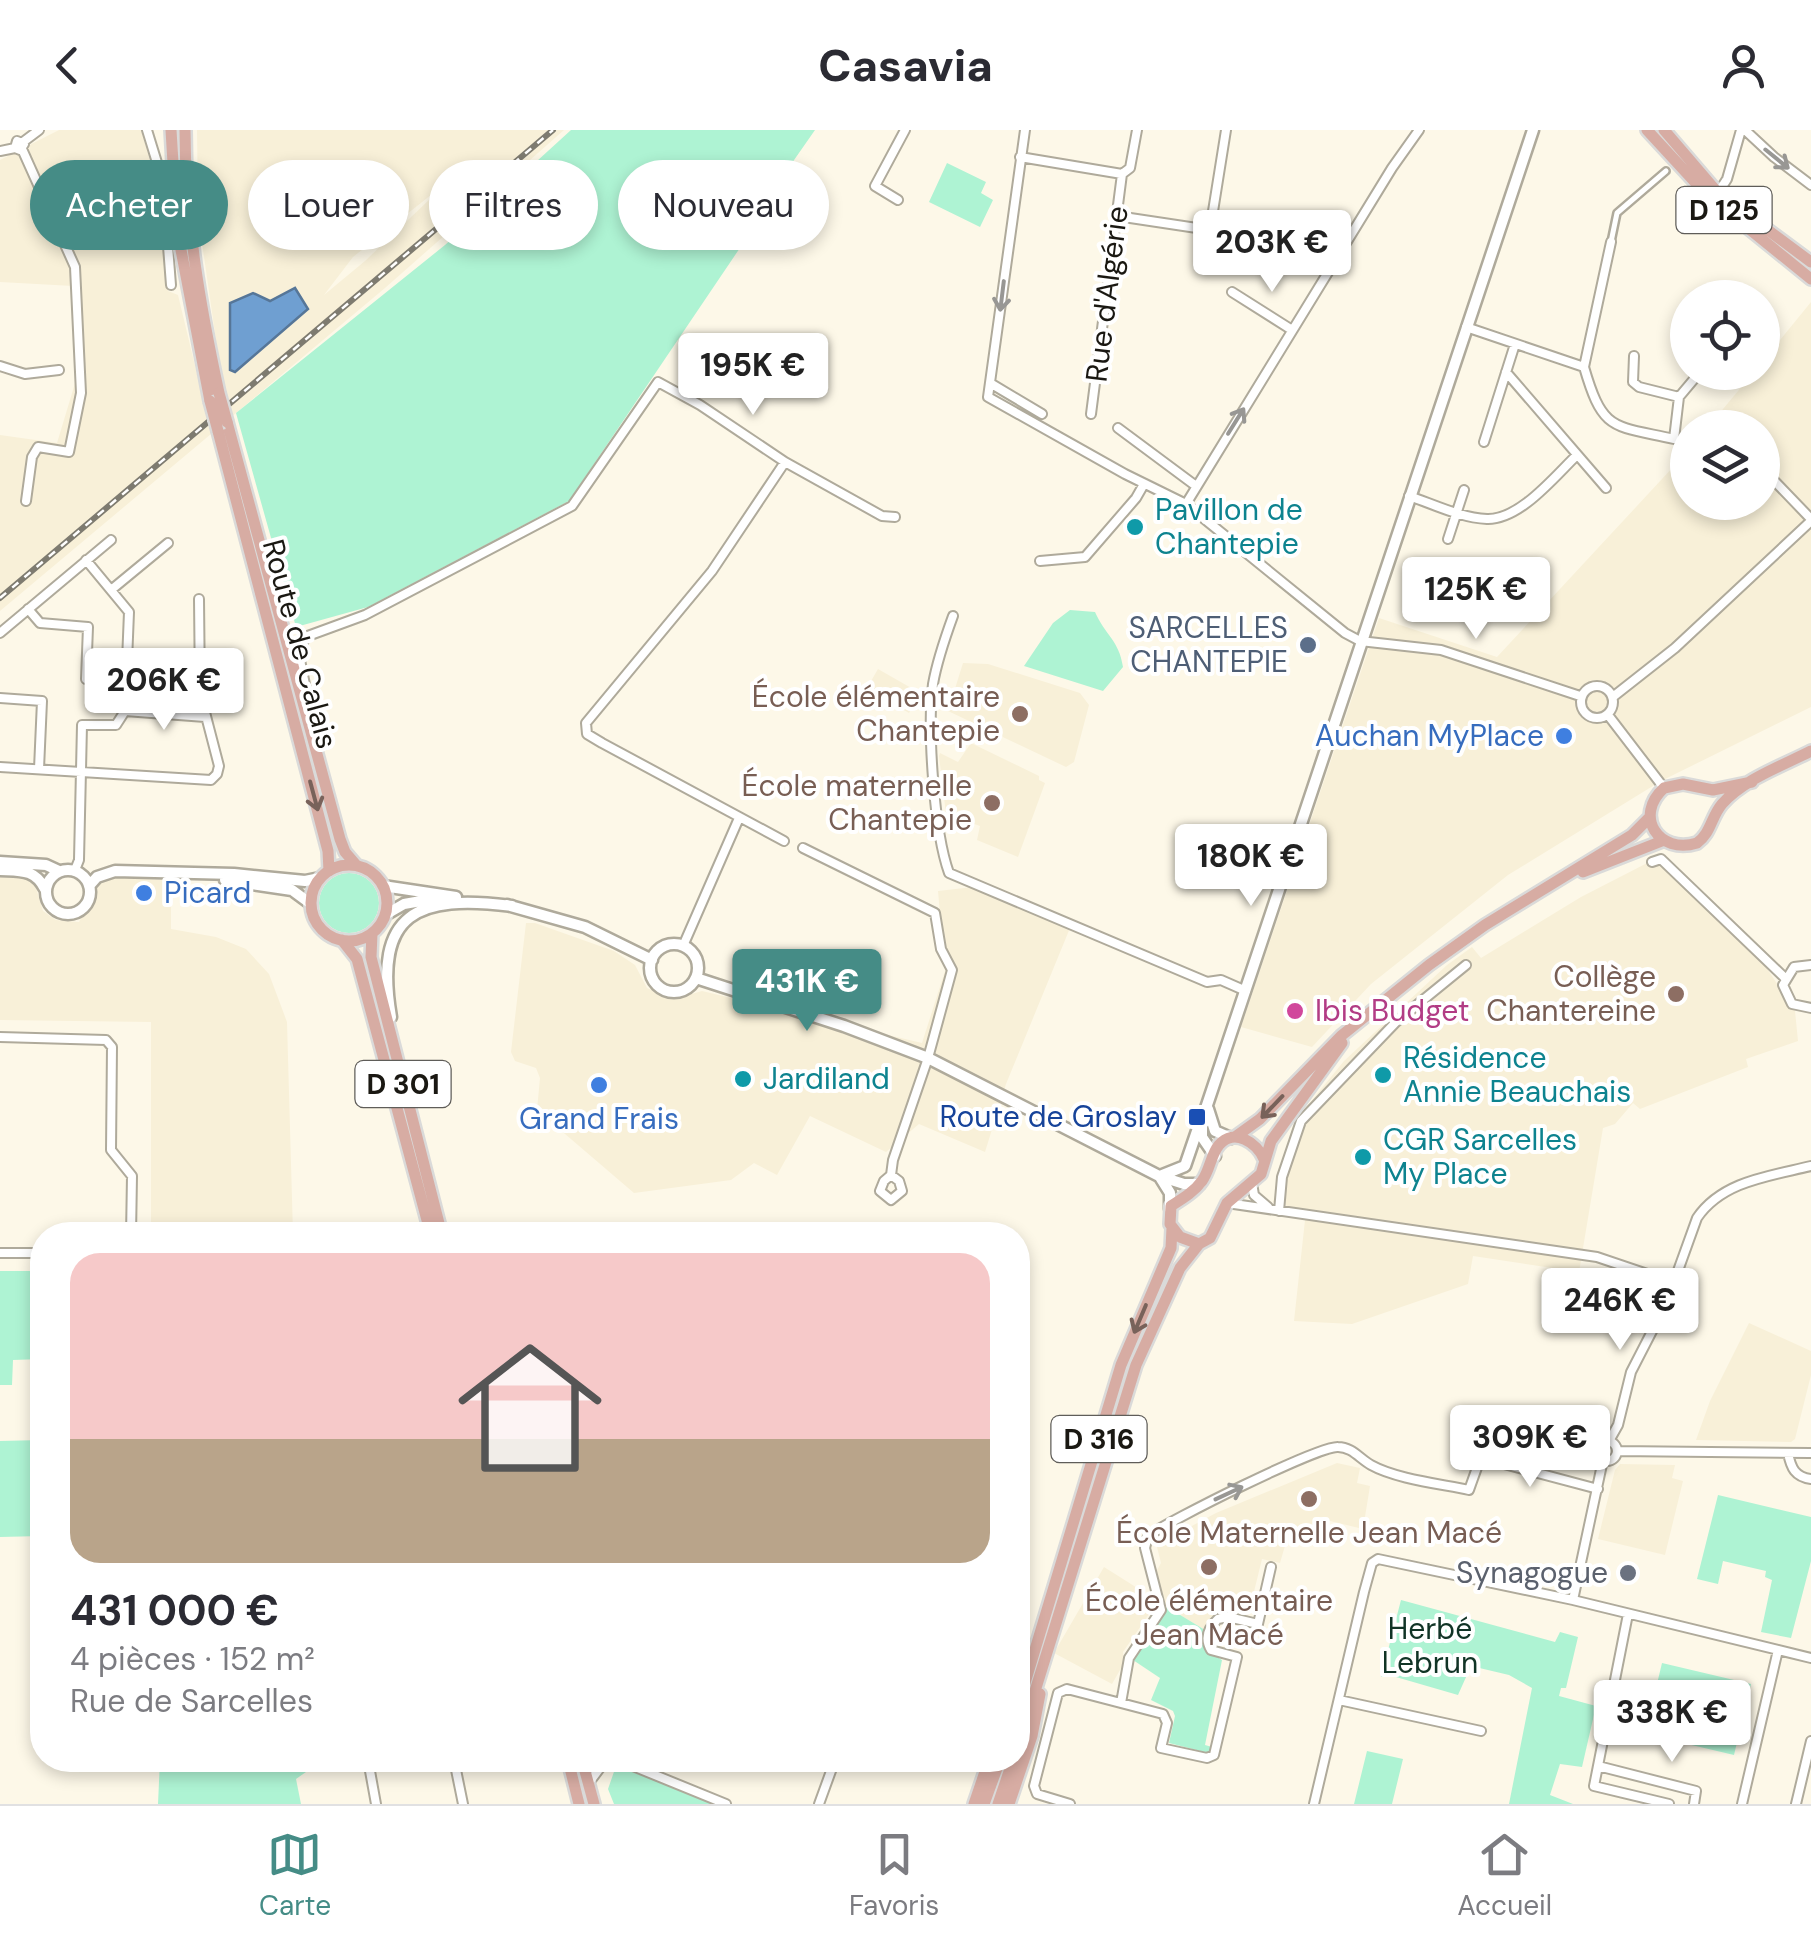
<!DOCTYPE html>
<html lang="fr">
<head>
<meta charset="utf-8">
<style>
	body { margin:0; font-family:"DM Sans",sans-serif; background:#f7f7f7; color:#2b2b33; height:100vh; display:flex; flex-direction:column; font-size:38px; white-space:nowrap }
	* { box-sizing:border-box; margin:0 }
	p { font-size:32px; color:#7c7c81 }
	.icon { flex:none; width:55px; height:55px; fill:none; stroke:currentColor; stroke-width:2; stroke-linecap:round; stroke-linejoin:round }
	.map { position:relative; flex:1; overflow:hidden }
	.drawer { position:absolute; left:30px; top:1092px; width:1000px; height:550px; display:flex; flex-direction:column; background:#fff; border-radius:40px; box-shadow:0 5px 15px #0003 }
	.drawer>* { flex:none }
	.banner { position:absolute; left:30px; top:30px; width:1000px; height:90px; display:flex; gap:20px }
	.fabs { position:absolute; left:1670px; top:150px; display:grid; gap:20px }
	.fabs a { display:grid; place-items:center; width:110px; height:110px; border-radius:50%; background:#fff; box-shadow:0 5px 15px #0003; font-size:50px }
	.price { position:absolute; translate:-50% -85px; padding:0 22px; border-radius:10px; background:#fff; color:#222; font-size:32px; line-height:65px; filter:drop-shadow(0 2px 5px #0008) }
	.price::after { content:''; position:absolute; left:50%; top:60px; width:30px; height:22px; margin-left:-15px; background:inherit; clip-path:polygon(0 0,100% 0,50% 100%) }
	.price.on { background:#458c86; color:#fff }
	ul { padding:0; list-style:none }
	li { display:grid; align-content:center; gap:20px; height:530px; padding:0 40px }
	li+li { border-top:2px solid #e1e1e2 }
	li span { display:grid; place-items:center; height:310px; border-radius:30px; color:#555 }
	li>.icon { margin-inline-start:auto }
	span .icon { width:180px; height:180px; fill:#fffc; stroke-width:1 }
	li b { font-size:42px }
	.tag { padding:0 35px; border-radius:45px; background:#fff; box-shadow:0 5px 15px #0003; font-size:35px; line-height:90px }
	.tag.on { background:#458c86; color:#fff }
	header { display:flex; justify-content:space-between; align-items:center; height:130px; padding:0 40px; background:#fff; font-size:45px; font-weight:800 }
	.menu { display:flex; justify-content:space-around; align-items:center; height:140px; border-top:2px solid #e1e1e2; background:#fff; font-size:28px; color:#7c7c81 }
	.menu a { display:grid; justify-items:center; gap:5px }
	.menu .on { color:#458c86 }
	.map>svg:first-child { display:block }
	.built { fill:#f8f0d8; fill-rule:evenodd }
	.green { fill:#aef3d3 }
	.water { fill:#6f9fd1; stroke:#567698; stroke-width:2.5 }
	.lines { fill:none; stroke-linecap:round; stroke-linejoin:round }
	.pedestrian-casing { stroke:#afaa9b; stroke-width:10 }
	.minor-casing { stroke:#afaa9b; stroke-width:12 }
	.secondary-casing { stroke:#afaa9b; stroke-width:15 }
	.primary-casing { stroke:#dadad9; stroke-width:16 }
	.pedestrian { stroke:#fff; stroke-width:5 }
	.minor { stroke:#fff; stroke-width:8 }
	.secondary { stroke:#fff; stroke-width:10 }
	.primary { stroke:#d7aca3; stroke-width:11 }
	.rail-casing { stroke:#7e7b70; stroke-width:6 }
	.rail { stroke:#fff; stroke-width:2.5; stroke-dasharray:8; stroke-linecap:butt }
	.primary-bridge-casing { stroke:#dadad9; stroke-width:16; stroke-linecap:butt }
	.primary-bridge { stroke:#d7aca3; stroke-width:11 }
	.oneway { stroke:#989794 }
	.oneway2 { stroke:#78625a }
	.culture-dot { fill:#0f9aa8; stroke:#fff; stroke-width:4 }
	.service-dot { fill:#5c6f8a; stroke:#fff; stroke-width:4 }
	.education-dot { fill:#8d6e63; stroke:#fff; stroke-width:4 }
	.shop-dot { fill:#3f7fe0; stroke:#fff; stroke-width:4 }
	.hotel-dot { fill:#d1479c; stroke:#fff; stroke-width:4 }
	.transit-dot { fill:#1a4fb4; stroke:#fff; stroke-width:4 }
	.worship-dot { fill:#6b7280; stroke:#fff; stroke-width:4 }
	.labels { text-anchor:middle; stroke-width:8; stroke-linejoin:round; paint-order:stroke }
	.shield { fill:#fff; stroke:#5f5d59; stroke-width:2.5 }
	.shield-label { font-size:28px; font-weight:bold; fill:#1a1812 }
	.street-label { font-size:30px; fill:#1a1812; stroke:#fff }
	.culture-label { font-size:30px; fill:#0d838f; stroke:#fff; text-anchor:start }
	.service-label { font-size:30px; fill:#4e5e75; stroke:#fff; text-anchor:end }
	.education-label { font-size:30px; fill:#785e54; stroke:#fff; text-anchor:end }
	.shop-label { font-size:30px; fill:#366cbe; stroke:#fff; text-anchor:end }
	.hotel-label { font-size:30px; fill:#b23c85; stroke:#fff; text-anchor:start }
	.transit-label { font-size:30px; fill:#164399; stroke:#fff; text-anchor:end }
	.worship-label { font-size:30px; fill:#5b616d; stroke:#fff; text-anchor:end }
	.park-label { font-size:30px; fill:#113426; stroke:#fff }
</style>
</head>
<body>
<header><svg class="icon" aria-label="back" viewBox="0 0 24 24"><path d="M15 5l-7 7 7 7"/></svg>Casavia<svg class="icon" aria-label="person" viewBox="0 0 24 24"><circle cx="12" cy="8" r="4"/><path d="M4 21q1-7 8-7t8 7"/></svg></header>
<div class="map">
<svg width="1811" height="1674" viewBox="0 0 1811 1674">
	<rect width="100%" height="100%" fill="#fdf8e8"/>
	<path class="built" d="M59,0H141L156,51L168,161L178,165L203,269L222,252L198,85L197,0H564L385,158L0,481V305L57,313L79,240L73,156L0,152V30ZM451,49L365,131L324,165L353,127Z
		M1811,172V577L1661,651L1508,745L1371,854L1312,917L1241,897L1379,488L1497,527L1687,322L1688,372H1762V298L1708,297L1753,243L1762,242L1763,231Z
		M963,533L988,534L1080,563L1089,575L1074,632L1066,637L948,581Z
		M878,539L913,559V575L909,583L867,558Z
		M971,613L1039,646V650L1045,653L1018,727L977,710L980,696L946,684L939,626L940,623L958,632Z
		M1655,729L1760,828L1795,881L1798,911L1746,929L1748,937L1640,979L1633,973L1615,994L1603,998L1579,1142L1473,1126L1468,1154L1352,1194L1294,1191L1306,1081L1273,1072L1299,986L1344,931L1447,835L1472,817L1481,828L1581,767Z
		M103,746L171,749V799L216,807L246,819L269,844L287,892L293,1104H216L204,1095L151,1098V892L0,890V747L33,748L43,781L56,790L79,792Z
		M982,756L1070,798L1006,954L985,1022L919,994L886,1022L810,986L777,1045L754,1033L731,1050L634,1063L537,980L540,948L536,938L515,931L511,922L526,793H535L614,821L635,835L647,858L674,869L702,861L922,913L945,841L938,761Z
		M1749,1193L1811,1221V1245L1795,1309L1791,1312L1696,1310L1710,1271Z
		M1337,1333L1360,1338L1357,1353L1370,1356L1363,1399L1326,1390L1322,1411L1289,1402L1280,1433L1262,1429L1248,1486L1219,1484L1205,1500L1167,1477L1156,1442L1161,1433L1157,1417L1162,1412L1216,1383Z
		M1620,1334L1675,1335L1672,1348L1683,1351L1665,1425L1598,1409L1615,1340Z
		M1104,1437L1158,1471L1123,1522L1124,1533L1112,1554L1054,1523Z"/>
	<path class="green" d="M571,0H815L778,53L748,106L569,371L368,477L296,497L236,283L445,115Z
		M947,33L986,52L981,63L993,70L980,97L929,72Z
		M1070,480L1095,482C1105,505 1119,510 1123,537L1103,561L1024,536L1053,493Z
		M319 773a30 30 0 1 1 60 0a30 30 0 1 1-60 0Z
		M0,1141H42V1229L13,1230L12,1255H0Z
		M42,1310V1406L0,1407V1311Z
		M1718,1365L1811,1387V1431L1791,1508L1761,1502L1772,1450L1765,1447L1766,1441L1723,1431L1718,1454L1697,1449Z
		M1401,1470L1555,1512L1560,1502L1578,1507L1566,1558H1561L1559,1566L1596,1576L1582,1637L1560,1634L1550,1665L1573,1674H1509L1532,1558L1509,1545L1471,1536L1458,1565L1389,1545L1381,1547Z
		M1167,1477L1205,1500L1206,1520L1222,1530L1205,1615L1212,1617L1208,1623L1169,1613L1175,1586L1173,1581L1151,1570L1160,1548L1133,1530Z
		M1662,1533L1751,1554L1734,1625L1645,1604Z
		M1367,1621L1403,1629L1392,1674H1354Z
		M160,1630H304L306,1642L296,1649L301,1674H158Z
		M616,1636L708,1670L718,1674H614L608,1659Z"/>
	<path class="water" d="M295,158L308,179L235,242L230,240V173L253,163L270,171Z"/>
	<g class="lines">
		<defs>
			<path id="pedestrian" d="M1611,112L1617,83L1666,41"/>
			<path id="minor" d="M147,0L163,52L171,155
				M1025,0L988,267L1125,344L1186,374L1345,503L1360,511L1441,520L1580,566
				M1745,0L1774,27L1811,55
				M23,12L39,0
				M22,19L75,137L81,263L69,322L38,317L32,327L26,371
				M0,21L15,18L20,20L24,14L17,11L15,18
				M1020,27L1122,44
				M1122,44L1130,38L1137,0
				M1718,63L1727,49L1741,0
				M898,70L875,56L905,0
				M1117,86L1210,100L1226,0
				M1232,162L1292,200
				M1466,197L1584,237
				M1634,226L1633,252L1639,257L1679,267
				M0,236L25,244L59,240
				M1584,237C1603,302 1612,295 1674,309L1679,267L1700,242
				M1584,237L1611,112
				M1506,242L1606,358
				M990,253L1042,284
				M1091,284L1122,44
				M1118,298L1196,356
				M1484,312L1515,214
				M1762,338L1811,389
				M1409,366C1433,374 1461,388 1487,389C1520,390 1555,346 1577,325
				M1186,374L1392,38L1419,0
				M1448,409L1464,360
				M86,430L129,482L125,581
				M1040,431L1085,427L1136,368L1144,354
				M111,460L168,413
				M28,479L40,493L88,497L86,549L126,552
				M953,486C945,508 937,531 933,554C927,599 934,701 949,743L1207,852L1221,850L1246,861
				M0,503L111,410
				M1581 572a16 16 0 1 1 32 0a16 16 0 1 1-32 0Z
				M1614,566L1675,518L1811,391
				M0,568L42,571L39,639
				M125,581L205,587
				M311,584L299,525L305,507L365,485L572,376L658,252L700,275L785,332L882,386L895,387
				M1608,585L1664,658
				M0,637L211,650L217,644L219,636L200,563L199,469
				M784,711L602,613L587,604L586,593L712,441L785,332
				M803,718L935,783L941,819L952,840L928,928L893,1030L891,1045L899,1051L902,1061L891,1070L880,1061L884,1051L891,1045
				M1652,732L1661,729L1785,848
				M75,740L79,730L82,595H116L125,581
				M683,816L739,688
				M1811,835L1794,837L1783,855L1792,874L1811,878
				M0,907L106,910L112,917L111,1020L132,1046L131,1105
				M1252,1053L1254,1065L1268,1077
				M1227,1073L1597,1127L1674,1153
				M1279,1081L1282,1047L1301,991L1396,892L1466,835
				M0,1123H42
				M1597 1321a10 10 0 1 1 20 0a10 10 0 1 1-20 0Z
				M1609,1311L1618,1295L1631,1242L1666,1174L1697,1088C1722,1051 1770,1046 1811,1036
				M1617,1321L1811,1323
				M1788,1323C1791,1338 1795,1347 1811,1349
				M1573,1470L1603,1330
				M1628,1484L1594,1656L1669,1674
				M1339,1570L1481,1601
				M1121,1573L1129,1528L1161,1480L1145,1418L1148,1406C1168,1391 1318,1316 1338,1317C1352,1317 1360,1329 1371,1335C1396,1349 1441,1354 1469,1360L1479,1332L1485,1329L1598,1359
				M368,1630L376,1674
				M454,1630L463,1674
				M618,1630L726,1674
				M350,1632L357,1630
				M1598,1636L1696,1661L1694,1674
				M588,1654L606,1630
				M819,1674L835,1630
				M1070,1674L1037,1664L1034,1656L1058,1563L1067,1559L1163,1584L1167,1593L1161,1618L1207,1628L1214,1625L1237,1527L1211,1520C1204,1508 1208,1498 1218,1489L1228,1487L1258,1494L1271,1437
				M1314,1674L1364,1462L1372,1433L1378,1429L1573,1470L1811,1528
				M1742,1674L1778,1520
				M1796,1674L1811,1611"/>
			<path id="secondary" d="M0,732L46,735L59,741
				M46 762a22 22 0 1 1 44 0a22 22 0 1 1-44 0Z
				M0,740C21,741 35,739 45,759
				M225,750L292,760L311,774
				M89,756L97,747L115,741L234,744L305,751L320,748
				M383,756L456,767
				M507,775L585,797L652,830
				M385,785L404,774L438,768
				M650 838a24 24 0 1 1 48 0a24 24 0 1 1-48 0Z
				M696,848L844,896L928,928L1159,1046L1184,1054H1200
				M391,887C373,782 418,764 512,776
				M1208,979L1215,1001L1231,1008
				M1215,1026L1202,1007V990L1533,0
				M1160,1046L1185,1036L1198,998
				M1160,1047L1170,1063V1079"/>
			<path id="primary" d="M171,0L177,99L210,271
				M185,0C185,90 200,175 219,263
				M1647,0L1706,64L1811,149
				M1664,0L1718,63L1811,132
				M227,292L340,709L345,722L357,736
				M218,301L328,721L329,741
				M1752,652L1713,660L1683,654L1664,658C1633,686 1659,725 1697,713C1711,703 1711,687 1722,674C1744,649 1782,636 1811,621
				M311 773a38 38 0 1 1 76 0a38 38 0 1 1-76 0Z
				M1583,742L1662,711
				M372,803L371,827L442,1105
				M342,810L357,829L431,1105
				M1235,1007L1260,989L1341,906L1429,835L1485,795L1632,705L1649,688
				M1264,1029C1257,1013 1234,997 1219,1015C1211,1024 1210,1040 1202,1051C1194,1062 1182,1069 1171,1076L1170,1094L1180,1107L1199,1114L1210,1108L1227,1073L1261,1044L1271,1011L1342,913
				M1018,1576L1121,1235L1171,1118L1172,1098
				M1018,1616L1136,1235L1180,1138L1199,1114
				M568,1630L579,1674
				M582,1630L594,1674
				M974,1674L989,1630
				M984,1674L1000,1630
				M998,1674L1013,1630
				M1009,1674L1032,1606L1040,1564"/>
		</defs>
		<use href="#pedestrian" class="pedestrian-casing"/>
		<use href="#minor" class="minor-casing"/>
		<use href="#secondary" class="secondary-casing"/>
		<use href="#primary" class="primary-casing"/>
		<use href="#pedestrian" class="pedestrian"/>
		<use href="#minor" class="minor"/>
		<use href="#secondary" class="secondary"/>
		<use href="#primary" class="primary"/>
		<defs>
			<path id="rail" d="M0,468L553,0"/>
		</defs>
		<use href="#rail" class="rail-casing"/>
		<use href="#rail" class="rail"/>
		<defs>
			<path id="primary-bridge" d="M219,263L227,292
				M210,271L218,301"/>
		</defs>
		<use href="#primary-bridge" class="primary-bridge-casing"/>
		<use href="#primary-bridge" class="primary-bridge"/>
	</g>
	<defs><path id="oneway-shaft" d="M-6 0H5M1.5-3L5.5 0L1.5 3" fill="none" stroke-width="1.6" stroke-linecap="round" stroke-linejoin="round" transform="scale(2.5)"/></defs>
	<g class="oneway">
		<use href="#oneway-shaft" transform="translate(1777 29) rotate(39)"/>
		<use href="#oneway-shaft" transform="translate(1002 166) rotate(97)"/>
		<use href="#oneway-shaft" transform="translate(1236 291) rotate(-58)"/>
		<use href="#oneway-shaft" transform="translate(1229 1363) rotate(-25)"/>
	</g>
	<g class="oneway2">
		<use href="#oneway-shaft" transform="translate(314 666) rotate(75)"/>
		<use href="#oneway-shaft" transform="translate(1272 977) rotate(134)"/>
		<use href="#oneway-shaft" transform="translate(1140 1189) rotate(113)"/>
	</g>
	<g class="culture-dot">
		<circle cx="1135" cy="397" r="10"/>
		<circle cx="1383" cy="945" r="10"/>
		<circle cx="743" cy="949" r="10"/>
		<circle cx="1363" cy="1027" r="10"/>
	</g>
	<circle class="service-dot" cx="1308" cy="515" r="10"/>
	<g class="education-dot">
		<circle cx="1020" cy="584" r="10"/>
		<circle cx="992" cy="673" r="10"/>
		<circle cx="1676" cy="864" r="10"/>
		<circle cx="1309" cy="1369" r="10"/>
		<circle cx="1209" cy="1437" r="10"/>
	</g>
	<g class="shop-dot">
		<circle cx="1564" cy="606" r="10"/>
		<circle cx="144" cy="763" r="10"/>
		<circle cx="599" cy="955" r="10"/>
	</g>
	<circle class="hotel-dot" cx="1295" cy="881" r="10"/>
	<rect class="transit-dot" x="1187" y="977" width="20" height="20" rx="5"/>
	<circle class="worship-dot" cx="1628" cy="1443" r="10"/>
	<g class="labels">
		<g class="shield">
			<rect x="1676.5" y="57" width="95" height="46" rx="8"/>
			<rect x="355.5" y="931" width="95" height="46" rx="8"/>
			<rect x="1051.5" y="1286" width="95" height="46" rx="8"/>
		</g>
		<g class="shield-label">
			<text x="1724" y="90">D 125</text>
			<text x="403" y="964">D 301</text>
			<text x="1099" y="1319">D 316</text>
		</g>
		<g class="street-label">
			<text transform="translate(1107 164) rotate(-83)" y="10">Rue d'Algérie</text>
			<text transform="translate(300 514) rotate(75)" y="10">Route de Calais</text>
		</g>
		<g class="culture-label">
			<text x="1155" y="390">Pavillon de<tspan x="1155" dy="34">Chantepie</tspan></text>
			<text x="1403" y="938">Résidence<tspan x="1403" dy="34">Annie Beauchais</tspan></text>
			<text x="763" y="959">Jardiland</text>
			<text x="1383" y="1020">CGR Sarcelles<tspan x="1383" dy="34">My Place</tspan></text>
		</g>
		<g class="service-label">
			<text x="1288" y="508">SARCELLES<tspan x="1288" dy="34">CHANTEPIE</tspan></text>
		</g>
		<g class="education-label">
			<text x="1000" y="577">École élémentaire<tspan x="1000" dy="34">Chantepie</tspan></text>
			<text x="972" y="666">École maternelle<tspan x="972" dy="34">Chantepie</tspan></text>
			<text x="1656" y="857">Collège<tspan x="1656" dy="34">Chantereine</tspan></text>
			<text x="1309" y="1413" text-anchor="middle">École Maternelle Jean Macé</text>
			<text x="1209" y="1481" text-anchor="middle">École élémentaire<tspan x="1209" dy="34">Jean Macé</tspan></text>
		</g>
		<g class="shop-label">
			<text x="1544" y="616">Auchan MyPlace</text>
			<text x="164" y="773" text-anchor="start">Picard</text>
			<text x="599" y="999" text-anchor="middle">Grand Frais</text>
		</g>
		<g class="hotel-label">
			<text x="1315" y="891">Ibis Budget</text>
		</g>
		<g class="transit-label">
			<text x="1177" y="997">Route de Groslay</text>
		</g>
		<g class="worship-label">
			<text x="1608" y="1453">Synagogue</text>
		</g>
		<g class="park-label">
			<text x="1430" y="1509">Herbé<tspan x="1430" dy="34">Lebrun</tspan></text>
		</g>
	</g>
</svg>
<div class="fabs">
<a><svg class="icon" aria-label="locate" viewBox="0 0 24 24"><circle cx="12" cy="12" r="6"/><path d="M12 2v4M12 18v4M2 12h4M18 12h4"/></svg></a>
<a><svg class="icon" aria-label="layers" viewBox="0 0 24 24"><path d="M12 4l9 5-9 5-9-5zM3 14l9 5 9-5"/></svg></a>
</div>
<b class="price" style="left:1272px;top:165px">203K €</b>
<b class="price" style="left:753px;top:288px">195K €</b>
<b class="price" style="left:1476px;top:512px">125K €</b>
<b class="price" style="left:164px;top:603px">206K €</b>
<b class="price" style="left:1251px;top:779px">180K €</b>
<b class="price on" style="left:807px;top:904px">431K €</b>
<b class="price" style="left:1620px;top:1223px">246K €</b>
<b class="price" style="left:1530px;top:1360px">309K €</b>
<b class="price" style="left:1672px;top:1635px">338K €</b>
<div class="banner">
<a class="tag on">Acheter</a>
<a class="tag">Louer</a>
<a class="tag">Filtres</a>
<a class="tag">Nouveau</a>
</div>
<section class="drawer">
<ul>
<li><span style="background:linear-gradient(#f6c9c9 60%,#b9a48a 0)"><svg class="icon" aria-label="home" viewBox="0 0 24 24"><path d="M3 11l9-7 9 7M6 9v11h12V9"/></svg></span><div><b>431 000 €</b><p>4 pièces · 152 m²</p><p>Rue de Sarcelles</p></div></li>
</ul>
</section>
</div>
<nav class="menu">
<a class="on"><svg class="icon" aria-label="map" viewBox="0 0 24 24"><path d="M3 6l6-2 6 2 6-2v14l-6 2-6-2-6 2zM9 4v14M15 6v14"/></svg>Carte</a>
<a><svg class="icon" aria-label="saved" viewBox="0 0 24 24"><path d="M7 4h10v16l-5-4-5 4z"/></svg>Favoris</a>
<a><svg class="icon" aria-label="home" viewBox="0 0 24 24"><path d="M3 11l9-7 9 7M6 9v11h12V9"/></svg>Accueil</a>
</nav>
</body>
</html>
